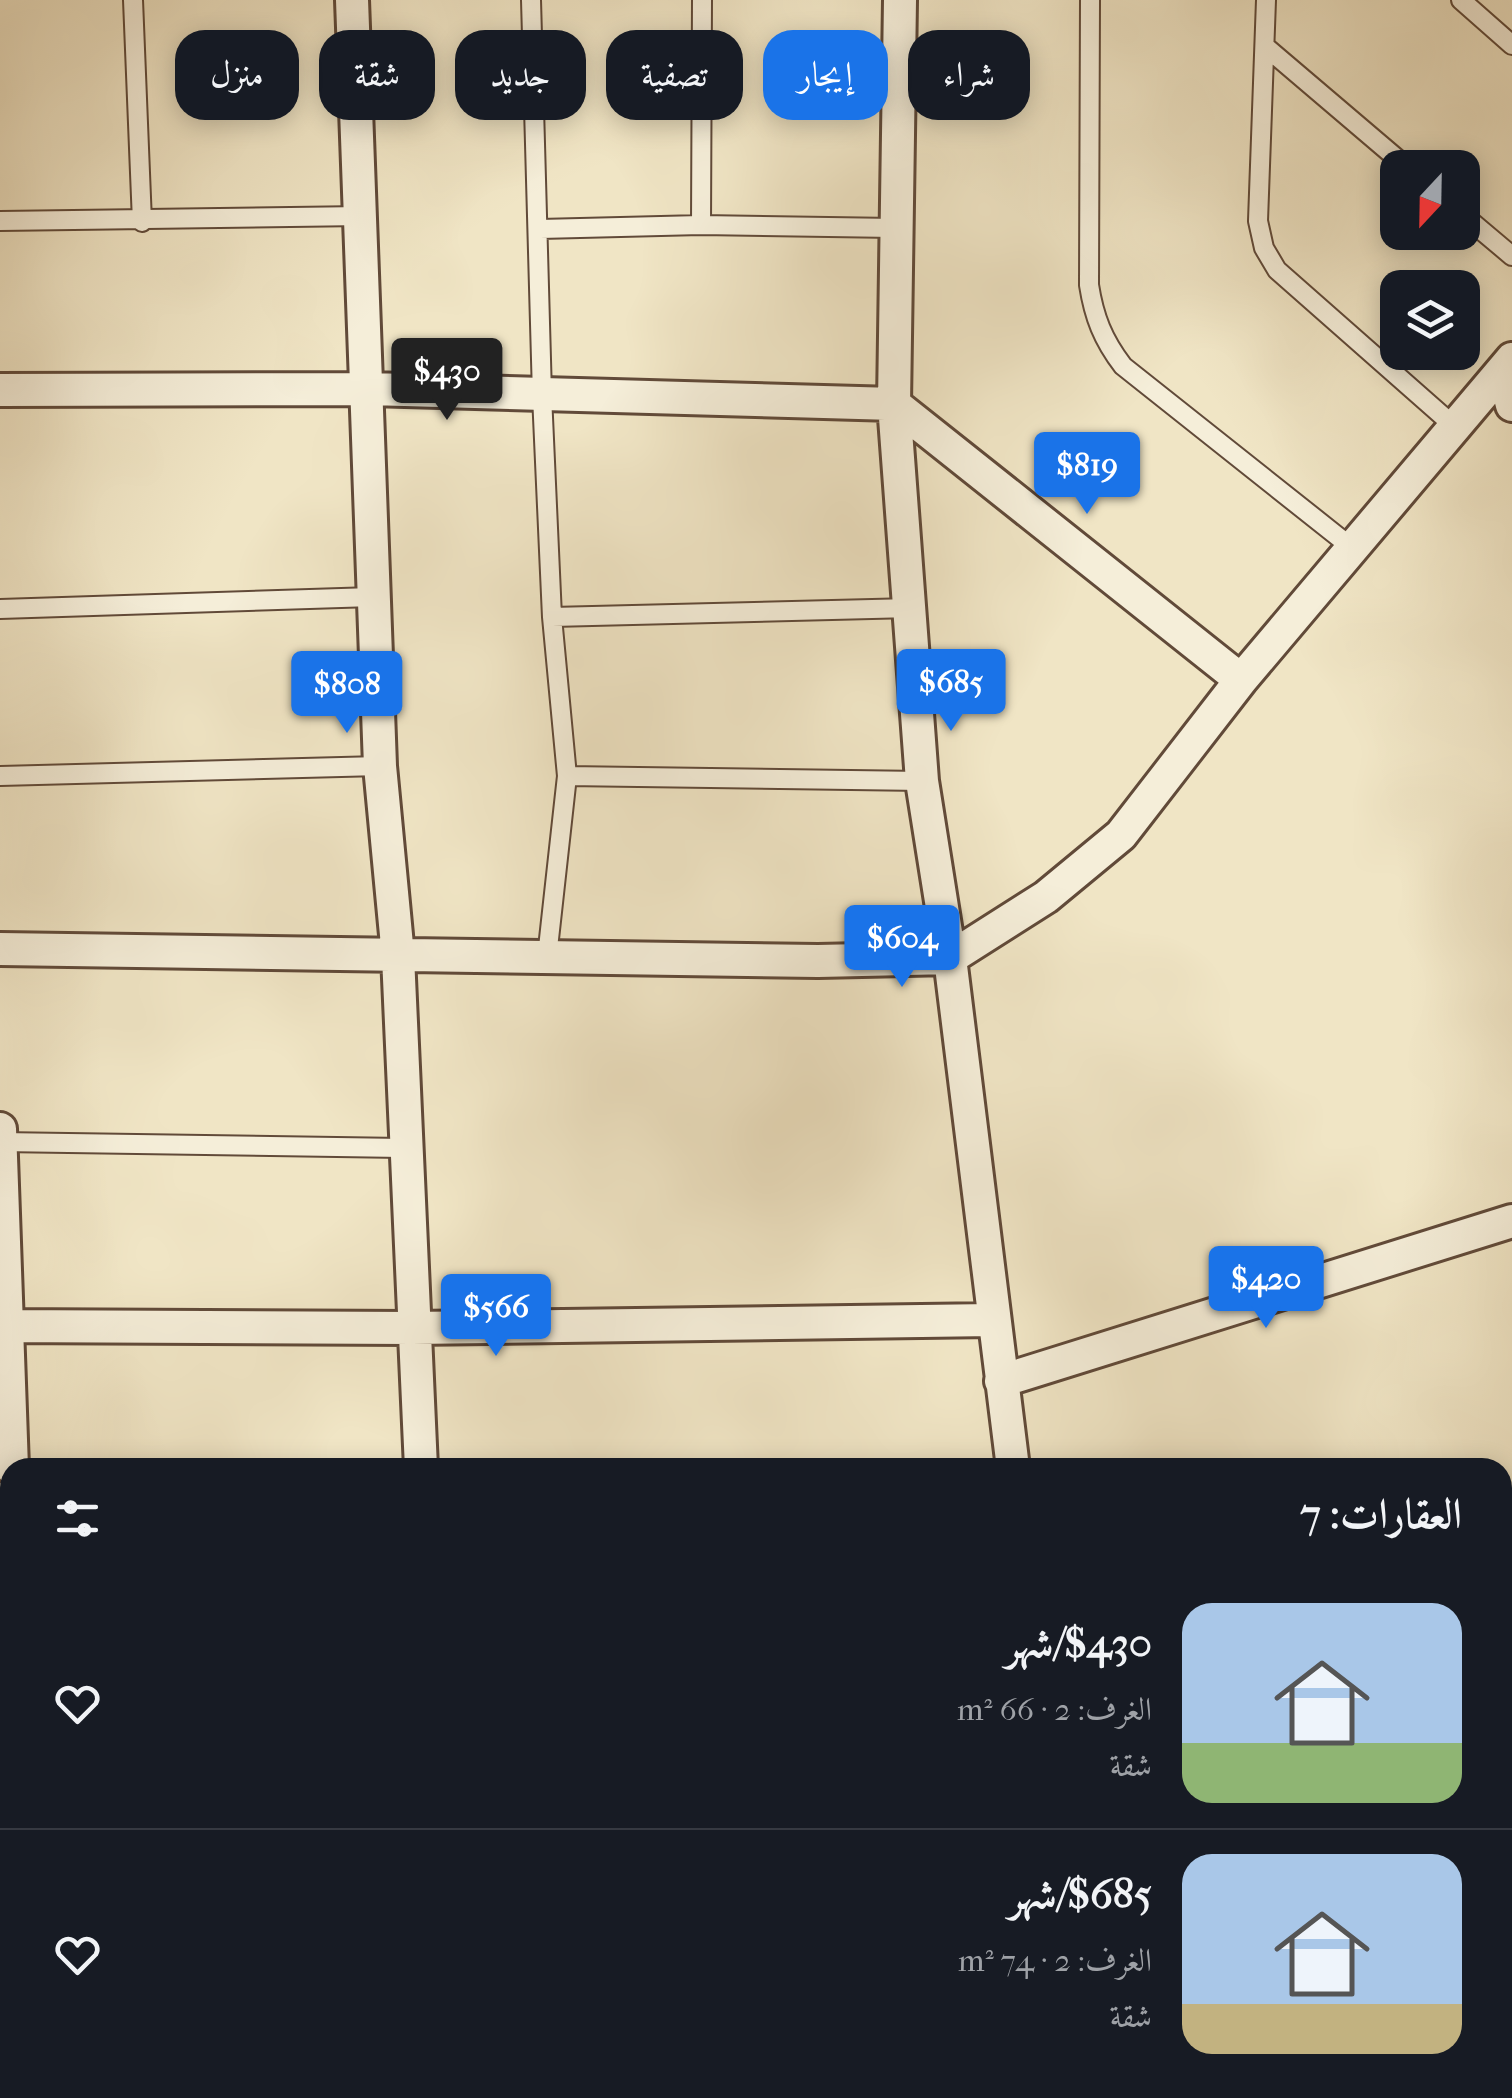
<!DOCTYPE html>
<html lang="ar">
<head>
<meta charset="utf-8">
<style>
	body { margin:0; font-family:"IM FELL French Canon",Amiri,serif; background:#242831; color:#f1f3f6; direction:rtl; height:100vh; display:flex; flex-direction:column; font-size:38px; white-space:nowrap }
	* { box-sizing:border-box; margin:0 }
	p { font-size:32px; color:#9ea1a6 }
	.icon { flex:none; width:55px; height:55px; fill:none; stroke:currentColor; stroke-width:2; stroke-linecap:round; stroke-linejoin:round }
	.map { position:relative; flex:1; overflow:hidden; direction:ltr }
	.drawer { position:absolute; left:0px; top:1458px; width:1512px; height:642px; display:flex; flex-direction:column; background:#171b24; border-radius:30px 30px 0 0; box-shadow:0 5px 25px #0003; direction:rtl }
	.drawer>* { flex:none }
	.hud { position:absolute; left:30px; top:30px; width:1000px; height:90px; direction:rtl; display:flex; gap:20px }
	.needle { width:65px; rotate:202deg }
	.fabs { position:absolute; left:1380px; top:150px; display:grid; gap:20px }
	.fabs a { display:grid; place-items:center; width:100px; height:100px; border-radius:20px; background:#171b24; box-shadow:0 5px 25px #0003; font-size:50px }
	.price { position:absolute; translate:-50% -85px; padding:0 22px; border-radius:10px; background:#1a73e8; color:#fff; font-size:32px; line-height:65px; filter:drop-shadow(0 2px 5px #0008) }
	.price::after { content:''; position:absolute; left:50%; top:60px; width:30px; height:22px; margin-left:-15px; background:inherit; clip-path:polygon(0 0,100% 0,50% 100%) }
	.price.selected { background:#222; color:#fff }
	ul { padding:0; list-style:none }
	li { display:flex; align-items:center; gap:30px; height:250px; padding:0 50px }
	li+li { border-top:2px solid #363941 }
	li span { display:grid; place-items:center; flex:none; width:280px; height:200px; border-radius:30px; color:#555 }
	li>.icon { margin-inline-start:auto }
	span .icon { width:120px; height:120px; fill:#fffc; stroke-width:1 }
	li b { font-size:42px }
	h2 { display:flex; justify-content:space-between; align-items:center; height:120px; padding:0 50px; font-size:42px }
	.chip { padding:0 35px; border-radius:30px; background:#171b24; box-shadow:0 5px 25px #0003; font-size:35px; line-height:90px }
	.chip.selected { background:#1a73e8; color:#fff }
	.map>svg:first-child { display:block }
	.lines { fill:none; stroke-linecap:round; stroke-linejoin:round }
	.service-casing { stroke:#614a39; stroke-width:22 }
	.minor-casing { stroke:#614a39; stroke-width:38 }
	.path { stroke:#31160a; stroke-width:6; stroke-dasharray:2.5 5; stroke-linecap:butt }
	.service { stroke:#f5eed9; stroke-width:18 }
	.minor { stroke:#f5eed9; stroke-width:32 }
</style>
</head>
<body>
<div class="map">
<svg width="1512" height="2098" viewBox="0 0 1512 2098">
	<rect width="100%" height="100%" fill="#f0e5c5"/>
	<filter id="stains"><feTurbulence type="fractalNoise" baseFrequency=".002" numOctaves="4"/><feColorMatrix values="0 0 0 0 .2 0 0 0 0 .09 0 0 0 0 .02 0 0 0 .5 -.17"/></filter>
	<radialGradient id="worn" r=".72"><stop offset=".6" stop-color="#630" stop-opacity="0"/><stop offset="1" stop-color="#630" stop-opacity=".3"/></radialGradient>
	<g class="lines">
		<defs>
			<path id="service" d="M133,0L142,222
				M531,0L542,395L552,617L567,776L547,957
				M1090,0L1089,285C1094,317 1103,340 1123,366L1351,547
				M1266,0L1258,221L1264,248L1277,270L1454,426
				M1461,0L1512,45
				M1267,48L1408,168
				M1462,214L1512,256
				M0,221L363,216
				M701,225L702,0
				M540,229L701,225L895,228
				M0,609L373,597
				M552,617L912,608
				M0,776L380,766
				M567,776L922,781
				M0,1142L403,1148"/>
			<path id="minor" d="M352,0L380,766L398,956L421,1468
				M900,0L894,404L922,781L950,958L1013,1468
				M1503,370L1512,405
				M0,390L370,389L894,404L1241,680
				M0,949L818,961L950,958L1046,897L1121,835L1241,680L1512,359
				M0,1129L12,1468
				M0,1326L412,1328L992,1320
				M1001,1381L1512,1221
				M1502,1695H1512
				M0,1747L10,1748
				M0,1818L10,1820
				M1502,1898H1512
				M196,2090V2098
				M304,2098L308,2090"/>
		</defs>
		<use href="#service" class="service-casing"/>
		<use href="#minor" class="minor-casing"/>
		<path class="path" d="M1012,2098L1022,2090"/>
		<use href="#service" class="service"/>
		<use href="#minor" class="minor"/>
	</g>
	<rect width="100%" height="100%" filter="url(#stains)"/>
	<rect width="100%" height="100%" fill="url(#worn)"/>
</svg>
<div class="fabs">
<a><svg class="needle" viewBox="-14 -14 28 28"><path d="M0-13l5 13h-10z" fill="#e53935"/><path d="M0 13l5-13h-10z" fill="#9ea1a6"/></svg></a>
<a><svg class="icon" aria-label="layers" viewBox="0 0 24 24"><path d="M12 4l9 5-9 5-9-5zM3 14l9 5 9-5"/></svg></a>
</div>
<b class="price selected" style="left:447px;top:423px">$430</b>
<b class="price" style="left:1087px;top:517px">$819</b>
<b class="price" style="left:951px;top:734px">$685</b>
<b class="price" style="left:347px;top:736px">$808</b>
<b class="price" style="left:902px;top:990px">$604</b>
<b class="price" style="left:1266px;top:1331px">$420</b>
<b class="price" style="left:496px;top:1359px">$566</b>
<div class="hud">
<a class="chip">شراء</a>
<a class="chip selected">إيجار</a>
<a class="chip">تصفية</a>
<a class="chip">جديد</a>
<a class="chip">شقة</a>
<a class="chip">منزل</a>
</div>
<section class="drawer">
<h2>العقارات: 7<svg class="icon" aria-label="filters" viewBox="0 0 24 24"><path d="M4 7h16M4 17h16"/><circle cx="9" cy="7" r="2"/><circle cx="15" cy="17" r="2"/></svg></h2>
<ul>
<li><span style="background:linear-gradient(#a9c7e8 70%,#8fb573 0)"><svg class="icon" aria-label="home" viewBox="0 0 24 24"><path d="M3 11l9-7 9 7M6 9v11h12V9"/></svg></span><div><b>$430/شهر</b><p>الغرف: 2 · 66 m²</p><p>شقة</p></div><svg class="icon" aria-label="heart" viewBox="0 0 24 24"><path d="M12 20l-8-8c-3-5 5-10 8-4 3-6 11-1 8 4z"/></svg></li>
<li><span style="background:linear-gradient(#a9c7e8 75%,#c2b280 0)"><svg class="icon" aria-label="home" viewBox="0 0 24 24"><path d="M3 11l9-7 9 7M6 9v11h12V9"/></svg></span><div><b>$685/شهر</b><p>الغرف: 2 · 74 m²</p><p>شقة</p></div><svg class="icon" aria-label="heart" viewBox="0 0 24 24"><path d="M12 20l-8-8c-3-5 5-10 8-4 3-6 11-1 8 4z"/></svg></li>
</ul>
</section>
</div>
</body>
</html>
